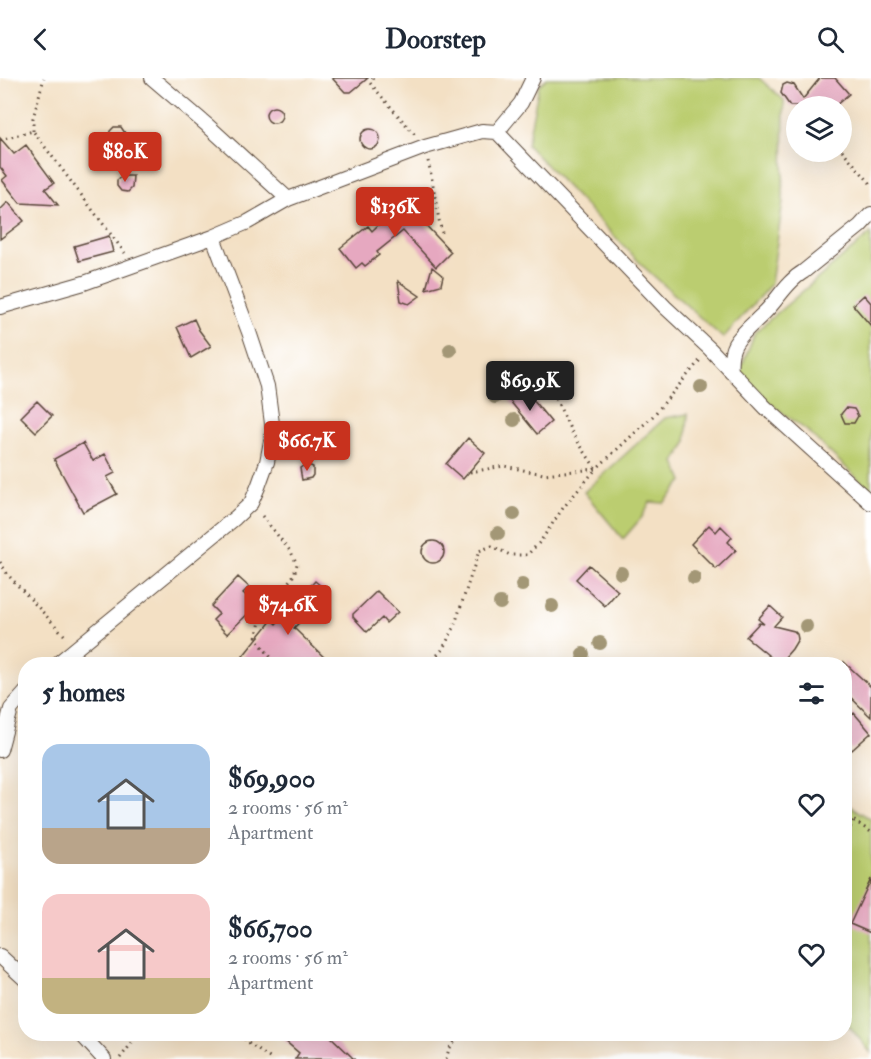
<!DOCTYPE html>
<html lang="en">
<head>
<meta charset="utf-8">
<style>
	body { margin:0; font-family:"IM FELL Double Pica",serif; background:#f2f2f3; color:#1f2937; height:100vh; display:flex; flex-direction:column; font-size:22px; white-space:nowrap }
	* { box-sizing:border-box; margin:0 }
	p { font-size:20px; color:#747a83 }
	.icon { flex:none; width:33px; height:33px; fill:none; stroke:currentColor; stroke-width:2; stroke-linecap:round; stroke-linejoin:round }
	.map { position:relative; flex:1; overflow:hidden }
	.drawer { position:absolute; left:18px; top:579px; width:834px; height:384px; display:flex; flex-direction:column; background:#fff; border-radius:24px; box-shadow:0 6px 24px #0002 }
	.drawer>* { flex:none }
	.tools { position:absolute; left:786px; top:18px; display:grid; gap:12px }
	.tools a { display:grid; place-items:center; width:66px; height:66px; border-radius:50%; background:#fff; box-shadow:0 6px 24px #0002; font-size:30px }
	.price { position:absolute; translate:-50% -51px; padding:0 14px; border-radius:6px; background:#c8321e; color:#fff; font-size:20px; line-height:39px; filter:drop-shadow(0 2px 3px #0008) }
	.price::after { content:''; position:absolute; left:50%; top:36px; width:18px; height:14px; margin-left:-9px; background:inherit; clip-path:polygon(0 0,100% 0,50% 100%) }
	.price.selected { background:#222; color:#fff }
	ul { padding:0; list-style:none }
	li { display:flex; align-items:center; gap:18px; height:150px; padding:0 24px }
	li span { display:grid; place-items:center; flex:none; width:168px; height:120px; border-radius:18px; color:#555 }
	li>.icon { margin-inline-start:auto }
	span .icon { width:72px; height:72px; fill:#fffc; stroke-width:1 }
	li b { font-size:26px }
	h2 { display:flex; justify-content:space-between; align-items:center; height:72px; padding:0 24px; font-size:26px }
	header { display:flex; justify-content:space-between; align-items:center; height:78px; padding:0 24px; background:#fff; font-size:27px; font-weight:700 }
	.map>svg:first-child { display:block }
	.green { fill:#bbcd70; stroke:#7b7c47; stroke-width:1.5 }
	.building { fill:#e6a8c0 }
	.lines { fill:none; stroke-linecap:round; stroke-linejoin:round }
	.minor-casing { stroke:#574537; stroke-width:16 }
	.path { stroke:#574537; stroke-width:3; stroke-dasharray:1.5 4.5; stroke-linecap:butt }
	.minor { stroke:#fff; stroke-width:14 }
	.tree { fill:#a39776 }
</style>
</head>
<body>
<header><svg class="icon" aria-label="back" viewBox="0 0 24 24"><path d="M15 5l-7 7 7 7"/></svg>Doorstep<svg class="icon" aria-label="search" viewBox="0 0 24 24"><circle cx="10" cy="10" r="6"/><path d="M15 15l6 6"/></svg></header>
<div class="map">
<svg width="871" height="981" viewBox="0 0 871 981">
	<rect width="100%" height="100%" fill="#fff"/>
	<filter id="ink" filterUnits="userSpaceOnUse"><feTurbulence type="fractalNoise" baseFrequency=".0167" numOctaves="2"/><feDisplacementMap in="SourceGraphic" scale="12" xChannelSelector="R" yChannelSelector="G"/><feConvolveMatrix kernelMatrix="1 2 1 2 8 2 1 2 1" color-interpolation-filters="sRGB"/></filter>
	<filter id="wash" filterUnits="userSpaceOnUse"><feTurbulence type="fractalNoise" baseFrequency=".008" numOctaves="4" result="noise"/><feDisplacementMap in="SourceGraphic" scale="24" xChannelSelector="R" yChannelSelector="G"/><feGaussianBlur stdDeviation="1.35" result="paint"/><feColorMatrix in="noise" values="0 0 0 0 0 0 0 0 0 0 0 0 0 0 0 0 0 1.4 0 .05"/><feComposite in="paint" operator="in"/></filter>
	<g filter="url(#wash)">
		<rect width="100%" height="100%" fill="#f3e0c4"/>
		<path class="green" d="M547,0H759L784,22L783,123L771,206L723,260L645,190L527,67L539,7Z
			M871,155V413L806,352L737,301L755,254Z
			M688,336L686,365L675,384L683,403L664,425L650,424L642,439L623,461L584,414L665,340Z
			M844,725L871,741V975L845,943Z"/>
		<g id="blocks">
			<path class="building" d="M332,0H368L351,14H345Z
				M820,0H835L849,16L835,28H790L781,15L783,7L787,5L794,7L803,21Z
				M266 37a8 8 0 1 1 16 0a8 8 0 1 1-16 0Z
				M114,49H121L125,55L124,66L113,65L109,60L110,53Z
				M360 61a10 10 0 1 1 20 0a10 10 0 1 1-20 0Z
				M0,60L14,76L26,67L54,105L45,111L58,127L20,125L2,102L7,98L0,89Z
				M122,98H133L132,110L128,114L121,113L117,108V102Z
				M403,123L451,174L436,189L403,153L377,174L379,177L365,188L362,185L356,190L340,170L368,148L372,153Z
				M8,124L24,143L0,161V132Z
				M109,158L113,174L79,183L74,168Z
				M432,189L443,198L441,207L426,211Z
				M398,203L420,218L409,226L401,223Z
				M864,217L871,225V248L853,227Z
				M194,241L199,252L211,268L191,280L177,249Z
				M524,311L551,344L537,356L510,323Z
				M37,323L52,338L36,354L21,339Z
				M846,330L854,331L858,338L854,345H845L841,336Z
				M468,360L485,375L463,401L446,386Z
				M83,365L93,383L105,376L115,395L107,399L117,416L83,434L54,381Z
				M306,386L313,389V397L311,400L302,402L300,390Z
				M709,447L716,454L721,448L732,459L728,464L736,472L716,491L691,466Z
				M422 474a11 11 0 1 1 22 0a11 11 0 1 1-22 0Z
				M589,487L618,513L605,528L576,501Z
				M238,499L249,509L243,515L257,527L227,556L213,542L219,536L211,528Z
				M315,503L328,514L294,550L331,586H238L245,580L243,578L272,542L276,546Z
				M377,513L398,534L386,545L382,540L367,554L353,539V536Z
				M770,528L782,539L774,548L794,553L797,556L798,561L792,571L779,586L746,559L759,545L764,546L758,541Z
				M844,584L871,609V639L844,613Z
				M854,635L871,655L852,672L844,663V644Z
				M871,801V855L850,846Z
				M277,956H328L354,981H295L299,975Z"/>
		</g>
	</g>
	<g filter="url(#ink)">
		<use href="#blocks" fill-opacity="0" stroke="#574537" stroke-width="1.5"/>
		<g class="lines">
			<defs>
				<path id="minor" d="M152,0L207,47L288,121
					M497,54L521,25L533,0
					M0,229L84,205L213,159L248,144L288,121L425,69L482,53L497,54L665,229L710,271L766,330L871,425
					M731,294C730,284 730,275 735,266C742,254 754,245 764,235C777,223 787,203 803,194L860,148L871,136
					M57,586L235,440L251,425L258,409L267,384L273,353L267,308L249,254L213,159
					M0,672L11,631L26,614
					M0,878L26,902
					M81,956L104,981"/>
			</defs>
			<use href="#minor" class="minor-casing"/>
			<path class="path" d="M373,0L370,5L415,57
				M33,53V40L44,0
				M0,62L33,53L125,175
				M842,72L870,105L871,109
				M428,83C434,107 436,131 442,155
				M470,394L504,388L543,396L596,391L653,338L701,281
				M262,438L291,474L297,486L294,497L261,540L256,560L276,586
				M0,484L8,497L66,559
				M429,586L442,572L453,552L479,473L492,468L510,477H527L540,464L563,430L596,391L571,353L548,304
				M844,736L871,754
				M844,779L852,742
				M844,826H845
				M241,956L248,965L271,981
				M120,980L139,956
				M446,981L449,971L460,956"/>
			<use href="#minor" class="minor"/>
		</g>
		<g class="tree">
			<circle cx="450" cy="272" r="7"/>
			<circle cx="701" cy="309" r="7"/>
			<circle cx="495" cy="319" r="7"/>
			<circle cx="514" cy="342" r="7"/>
			<circle cx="514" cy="436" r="7"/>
			<circle cx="498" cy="455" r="7"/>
			<circle cx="621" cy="495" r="7"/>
			<circle cx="694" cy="500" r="7"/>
			<circle cx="522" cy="507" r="7"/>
			<circle cx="500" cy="525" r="7"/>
			<circle cx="552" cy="528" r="7"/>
			<circle cx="806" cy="548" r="7"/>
			<circle cx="600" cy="565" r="7"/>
			<circle cx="583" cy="576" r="7"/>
		</g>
	</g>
</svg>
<div class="tools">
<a><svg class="icon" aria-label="layers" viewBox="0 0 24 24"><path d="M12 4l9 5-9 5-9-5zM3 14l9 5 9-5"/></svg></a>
</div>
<b class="price" style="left:125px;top:105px">$80K</b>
<b class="price" style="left:395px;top:160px">$136K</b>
<b class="price selected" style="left:530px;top:334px">$69.9K</b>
<b class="price" style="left:307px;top:394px">$66.7K</b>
<b class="price" style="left:288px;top:558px">$74.6K</b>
<section class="drawer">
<h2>5 homes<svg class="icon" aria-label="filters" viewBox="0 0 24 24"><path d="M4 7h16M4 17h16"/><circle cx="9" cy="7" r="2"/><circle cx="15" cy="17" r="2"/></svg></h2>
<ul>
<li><span style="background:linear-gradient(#a9c7e8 70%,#b9a48a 0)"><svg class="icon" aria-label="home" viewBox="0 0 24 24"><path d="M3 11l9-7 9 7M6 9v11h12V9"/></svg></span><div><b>$69,900</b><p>2 rooms · 56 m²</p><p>Apartment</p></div><svg class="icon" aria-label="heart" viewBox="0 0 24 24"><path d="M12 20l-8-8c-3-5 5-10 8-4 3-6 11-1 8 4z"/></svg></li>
<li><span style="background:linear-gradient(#f6c9c9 70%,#c2b280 0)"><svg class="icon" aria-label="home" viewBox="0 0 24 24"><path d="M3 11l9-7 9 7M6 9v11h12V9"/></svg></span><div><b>$66,700</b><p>2 rooms · 56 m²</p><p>Apartment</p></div><svg class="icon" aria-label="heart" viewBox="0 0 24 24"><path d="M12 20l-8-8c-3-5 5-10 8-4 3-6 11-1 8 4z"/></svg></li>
</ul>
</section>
</div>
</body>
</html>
